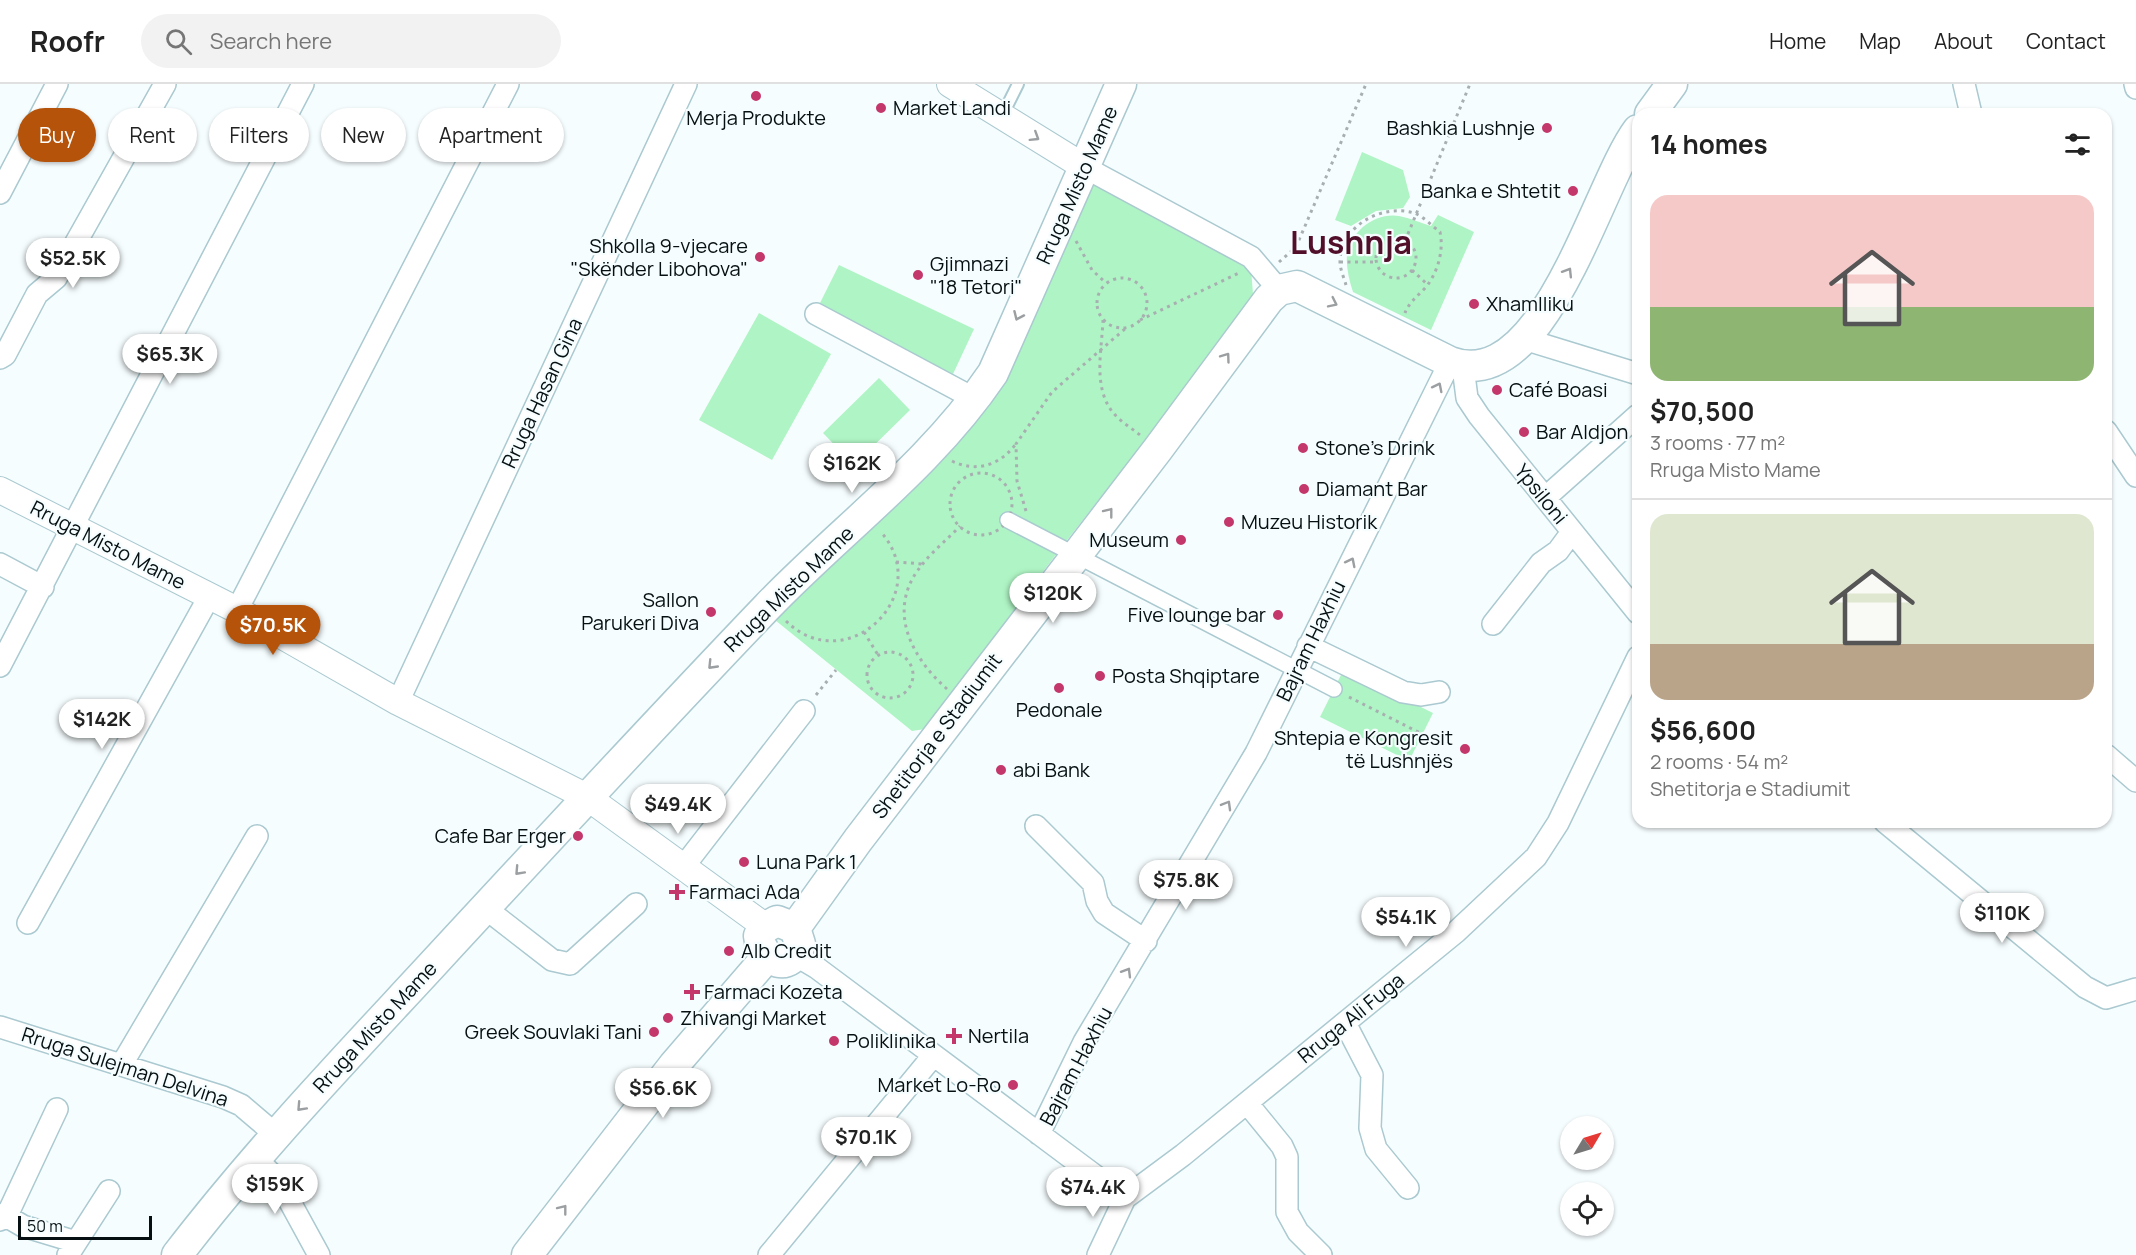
<!DOCTYPE html>
<html lang="en">
<head>
<meta charset="utf-8">
<style>
	body { margin:0; font-family:Manrope,sans-serif; background:#f2f2f2; color:#222; height:100vh; display:flex; flex-direction:column; font-size:22px; white-space:nowrap }
	* { box-sizing:border-box; margin:0 }
	p { font-size:20px; color:#767676 }
	.icon { flex:none; width:33px; height:33px; fill:none; stroke:currentColor; stroke-width:2; stroke-linecap:round; stroke-linejoin:round }
	.map { position:relative; flex:1; overflow:hidden }
	.panel { position:absolute; left:1632px; top:24px; width:480px; height:720px; display:flex; flex-direction:column; background:#fff; border-radius:18px; box-shadow:0 2px 4px #0004 }
	.panel>* { flex:none }
	.top-card { position:absolute; left:18px; top:24px; width:570px; height:54px; display:flex; gap:12px }
	.needle { width:39px; rotate:52deg }
	.fabs { position:absolute; left:1560px; top:1032px; display:grid; gap:12px }
	.fabs a { display:grid; place-items:center; width:54px; height:54px; border-radius:50%; background:#fff; box-shadow:0 2px 4px #0004; font-size:30px }
	.scale { position:absolute; left:18px; bottom:15px; width:134px; box-sizing:border-box; padding-left:6px; border:3px solid #061013; border-top:0; font-size:16px; line-height:21px; white-space:nowrap; color:#061013; -webkit-text-stroke:4px #f6fdfe; paint-order:stroke }
	.price { position:absolute; translate:-50% -51px; padding:0 14px; border-radius:21px; background:#fff; color:#222; font-size:20px; line-height:39px; filter:drop-shadow(0 2px 3px #0008) }
	.price::after { content:''; position:absolute; left:50%; top:36px; width:18px; height:14px; margin-left:-9px; background:inherit; clip-path:polygon(0 0,100% 0,50% 100%) }
	.price.selected { background:#b45309; color:#fff }
	ul { padding:0; list-style:none }
	li { display:grid; align-content:center; gap:12px; height:318px; padding:0 18px }
	li+li { border-top:2px solid #e0e0e0 }
	li span { display:grid; place-items:center; height:186px; border-radius:18px; color:#555 }
	li>.icon { margin-inline-start:auto }
	span .icon { width:108px; height:108px; fill:#fffc; stroke-width:1 }
	li b { font-size:26px }
	h2 { display:flex; justify-content:space-between; align-items:center; height:72px; padding:0 18px; font-size:26px }
	.pill { padding:0 21px; border-radius:27px; background:#fff; box-shadow:0 2px 4px #0004; font-size:21px; line-height:54px }
	.pill.selected { background:#b45309; color:#fff }
	header { display:flex; align-items:center; gap:36px; box-sizing:border-box; height:84px; padding:0 30px; background:#fff; border-bottom:2px solid #e0e0e0 }
	header strong { font-size:28px }
	nav { display:flex; gap:33px; margin-inline-start:auto; font-size:21px }
	.search { width:420px; height:54px; background:#f2f2f2; display:flex; align-items:center; gap:15px; box-sizing:border-box; padding:0 21px; border-radius:33px; color:#767676; font-size:22px }
	.map>svg:first-child { display:block }
	.green { fill:#aff4c4 }
	.lines { fill:none; stroke-linecap:round; stroke-linejoin:round }
	.service-casing { stroke:#aac9d0; stroke-width:14 }
	.pedestrian-casing { stroke:#aac9d0; stroke-width:18 }
	.minor-casing { stroke:#aac9d0; stroke-width:24 }
	.tertiary-casing { stroke:#aac9d0; stroke-width:28 }
	.secondary-casing { stroke:#aac9d0; stroke-width:33 }
	.path { stroke:#a8afb1; stroke-width:3; stroke-dasharray:3 4.5; stroke-linecap:butt }
	.service { stroke:#fff; stroke-width:10 }
	.pedestrian { stroke:#fff; stroke-width:15 }
	.minor { stroke:#fff; stroke-width:21 }
	.tertiary { stroke:#fff; stroke-width:26 }
	.secondary { stroke:#fff; stroke-width:30 }
	.oneway { stroke:#9b9fa1 }
	.poi-dot { fill:#c3376b; stroke:#f6fdfe; stroke-width:2 }
	.labels { text-anchor:middle; stroke-width:4.5; stroke-linejoin:round; paint-order:stroke }
	.poi-label { font-size:20px; fill:#061013; stroke:#f6fdfe; text-anchor:start }
	.street-label { font-size:20px; fill:#061013; stroke:#f6fdfe }
	.town-label { font-size:32px; font-weight:bold; fill:#520f29; stroke:#f6fdfe }
</style>
</head>
<body>
<header>
<strong>Roofr</strong>
<div class="search"><svg class="icon" aria-label="search" viewBox="0 0 24 24"><circle cx="10" cy="10" r="6"/><path d="M15 15l6 6"/></svg>Search here</div>
<nav><a>Home</a><a>Map</a><a>About</a><a>Contact</a></nav>
</header>
<div class="map">
<svg width="2136" height="1171" viewBox="0 0 2136 1171">
	<rect width="100%" height="100%" fill="#f6fdfe"/>
	<path class="green" d="M1362,68L1403,86L1410,113L1403,124L1376,127L1351,142L1335,136Z
		M1094,96L1251,185L1253,210L1244,231L1060,465L925,645L912,647L775,536L929,382Z
		M1438,131L1474,148L1431,246L1353,208C1349,196 1346,183 1347,171C1350,147 1376,128 1399,132C1410,134 1421,139 1431,142Z
		M839,181L974,245L953,290L817,225Z
		M759,229L831,270L772,376L699,336Z
		M879,294L910,326L854,381L823,349Z
		M1344,585L1433,629L1409,677L1320,633Z"/>
	<g class="lines">
		<defs>
			<path id="service" d="M1002,32L1018,0"/>
			<path id="pedestrian" d="M1008,436L1334,605"/>
			<path id="minor" d="M1964,0L1971,30
				M2135,0L2136,4
				M1086,84L1251,173L1279,206
				M0,109L57,0
				M816,230L975,315
				M1524,255L1638,290
				M0,274L5,271L37,210L56,194L165,0
				M1463,283L1467,314L1479,332L1638,529
				M2106,347L2136,392
				M1545,414L1638,331
				M0,480L43,503
				M237,526L508,0
				M1493,540L1541,479L1558,467L1572,448
				M1308,562L1403,608L1421,611L1439,608
				M0,582L303,0
				M398,618L686,0
				M2106,671L2136,697
				M1885,738L2085,903L2106,914L2136,905
				M1036,742L1093,799L1097,817L1104,829L1146,857
				M684,782L804,627
				M485,824L552,876L570,880L636,820
				M28,839L209,513
				M795,871L817,884L1125,1114
				M1345,939L1372,991L1370,1044L1376,1065L1408,1104
				M0,943L223,1013L241,1021L275,1050
				M122,980L257,752
				M1247,1019L1282,1062L1287,1073V1128L1298,1148L1321,1171
				M1039,1050L1084,958L1256,669L1450,278
				M255,1074L278,1096L319,1171
				M4,1131L23,1142L76,1158
				M0,1136L10,1125L57,1025
				M68,1171L109,1107
				M769,1171L933,972
				M1098,1171L1125,1114L1183,1071L1456,848L1536,773L1558,739L1638,573"/>
			<path id="tertiary" d="M950,0L1086,84
				M0,406L237,526L398,618L587,713L766,843"/>
			<path id="secondary" d="M1650,30L1672,0
				M795,844L858,756L1158,365L1269,215L1279,206L1297,202L1450,278C1545,313 1597,100 1638,46
				M759,852C762,880 792,890 800,860L795,844L777,837L766,843
				M177,1171C256,1068 345,975 432,881C543,761 654,641 767,523C842,445 931,381 993,289L1121,0
				M527,1171L674,981L767,873"/>
		</defs>
		<use href="#service" class="service-casing"/>
		<use href="#pedestrian" class="pedestrian-casing"/>
		<use href="#minor" class="minor-casing"/>
		<use href="#tertiary" class="tertiary-casing"/>
		<use href="#secondary" class="secondary-casing"/>
		<path class="path" d="M1376 174a20 20 0 1 1 40 0a20 20 0 1 1-40 0Z
			M1076,157L1092,186L1106,199
			M1405,157L1470,0
			M1279,178L1296,163L1366,0
			M1340,178H1376
			M1412,186L1428,201
			M1097 219a25 25 0 1 1 50 0a25 25 0 1 1-50 0Z
			M1346,201C1344,194 1340,185 1340,178C1340,143 1381,119 1414,129C1423,132 1432,142 1440,148C1444,166 1438,188 1426,203C1418,212 1409,218 1405,229
			M1103,236C1102,265 1093,300 1111,326C1118,336 1130,343 1140,351
			M1140,236L1239,189
			M952,377C976,389 1000,381 1015,361
			M950 420a31 31 0 1 1 62 0a31 31 0 1 1-62 0Z
			M1026,427L1017,397L1016,360L1052,308L1126,244
			M896,478L923,480
			M786,537C846,596 936,511 881,448
			M864,548L878,571
			M867 591a23 23 0 1 1 46 0a23 23 0 1 1-46 0Z
			M947,605C913,575 887,529 918,486C929,470 947,456 960,442
			M816,611L836,586
			M1349,613L1436,657"/>
		<use href="#service" class="service"/>
		<use href="#pedestrian" class="pedestrian"/>
		<use href="#minor" class="minor"/>
		<use href="#tertiary" class="tertiary"/>
		<use href="#secondary" class="secondary"/>
	</g>
	<defs><path id="oneway-chevron" d="M-2-3.5L2.5 0L-2 3.5" fill="none" stroke-width="1.6" stroke-linecap="round" stroke-linejoin="round" transform="scale(1.5)"/></defs>
	<g class="oneway">
		<use href="#oneway-chevron" transform="translate(1035 53) rotate(32)"/>
		<use href="#oneway-chevron" transform="translate(1568 188) rotate(-58)"/>
		<use href="#oneway-chevron" transform="translate(1333 219) rotate(26)"/>
		<use href="#oneway-chevron" transform="translate(1018 232) rotate(114)"/>
		<use href="#oneway-chevron" transform="translate(1226 273) rotate(-54)"/>
		<use href="#oneway-chevron" transform="translate(1438 303) rotate(-63)"/>
		<use href="#oneway-chevron" transform="translate(1109 428) rotate(-52)"/>
		<use href="#oneway-chevron" transform="translate(1351 478) rotate(-63)"/>
		<use href="#oneway-chevron" transform="translate(712 581) rotate(134)"/>
		<use href="#oneway-chevron" transform="translate(1227 721) rotate(-60)"/>
		<use href="#oneway-chevron" transform="translate(519 787) rotate(133)"/>
		<use href="#oneway-chevron" transform="translate(1127 888) rotate(-59)"/>
		<use href="#oneway-chevron" transform="translate(301 1023) rotate(133)"/>
		<use href="#oneway-chevron" transform="translate(563 1125) rotate(-52)"/>
	</g>
	<g class="poi-dot">
		<circle cx="756" cy="12" r="6"/>
		<circle cx="881" cy="24" r="6"/>
		<circle cx="1547" cy="44" r="6"/>
		<circle cx="1573" cy="107" r="6"/>
		<circle cx="760" cy="173" r="6"/>
		<circle cx="918" cy="191" r="6"/>
		<circle cx="1474" cy="220" r="6"/>
		<circle cx="1497" cy="306" r="6"/>
		<circle cx="1524" cy="348" r="6"/>
		<circle cx="1303" cy="364" r="6"/>
		<circle cx="1304" cy="405" r="6"/>
		<circle cx="1229" cy="438" r="6"/>
		<circle cx="1181" cy="456" r="6"/>
		<circle cx="711" cy="528" r="6"/>
		<circle cx="1278" cy="531" r="6"/>
		<circle cx="1100" cy="592" r="6"/>
		<circle cx="1059" cy="604" r="6"/>
		<circle cx="1465" cy="665" r="6"/>
		<circle cx="1001" cy="686" r="6"/>
		<circle cx="578" cy="752" r="6"/>
		<circle cx="744" cy="778" r="6"/>
		<path d="M674 799h6v6h6v6h-6v6h-6v-6h-6v-6h6z"/>
		<circle cx="729" cy="867" r="6"/>
		<path d="M689 899h6v6h6v6h-6v6h-6v-6h-6v-6h6z"/>
		<circle cx="668" cy="934" r="6"/>
		<circle cx="654" cy="948" r="6"/>
		<path d="M951 943h6v6h6v6h-6v6h-6v-6h-6v-6h6z"/>
		<circle cx="834" cy="957" r="6"/>
		<circle cx="1013" cy="1001" r="6"/>
	</g>
	<g class="labels">
		<g class="poi-label">
			<text x="893" y="31">Market Landi</text>
			<text x="756" y="41" text-anchor="middle">Merja Produkte</text>
			<text x="1535" y="51" text-anchor="end">Bashkia Lushnje</text>
			<text x="1561" y="114" text-anchor="end">Banka e Shtetit</text>
			<text x="748" y="169" text-anchor="end">Shkolla 9-vjecare<tspan x="748" dy="23">"Skënder Libohova"</tspan></text>
			<text x="930" y="187">Gjimnazi<tspan x="930" dy="23">"18 Tetori"</tspan></text>
			<text x="1486" y="227">Xhamlliku</text>
			<text x="1509" y="313">Café Boasi</text>
			<text x="1536" y="355">Bar Aldjon</text>
			<text x="1315" y="371">Stone's Drink</text>
			<text x="1316" y="412">Diamant Bar</text>
			<text x="1241" y="445">Muzeu Historik</text>
			<text x="1169" y="463" text-anchor="end">Museum</text>
			<text x="699" y="523" text-anchor="end">Sallon<tspan x="699" dy="23">Parukeri Diva</tspan></text>
			<text x="1266" y="538" text-anchor="end">Five lounge bar</text>
			<text x="1112" y="599">Posta Shqiptare</text>
			<text x="1059" y="633" text-anchor="middle">Pedonale</text>
			<text x="1453" y="661" text-anchor="end">Shtepia e Kongresit<tspan x="1453" dy="23">të Lushnjës</tspan></text>
			<text x="1013" y="693">abi Bank</text>
			<text x="566" y="759" text-anchor="end">Cafe Bar Erger</text>
			<text x="756" y="785">Luna Park 1</text>
			<text x="689" y="815">Farmaci Ada</text>
			<text x="741" y="874">Alb Credit</text>
			<text x="704" y="915">Farmaci Kozeta</text>
			<text x="680" y="941">Zhivangi Market</text>
			<text x="642" y="955" text-anchor="end">Greek Souvlaki Tani</text>
			<text x="968" y="959">Nertila</text>
			<text x="846" y="964">Poliklinika</text>
			<text x="1001" y="1008" text-anchor="end">Market Lo-Ro</text>
		</g>
		<g class="street-label">
			<text transform="translate(1077 101) rotate(-66)" y="7">Rruga Misto Mame</text>
			<text transform="translate(542 309) rotate(-65)" y="7">Rruga Hasan Gina</text>
			<text transform="translate(1541 410) rotate(51)" y="7">Ypsiloni</text>
			<text transform="translate(108 461) rotate(27)" y="7">Rruga Misto Mame</text>
			<text transform="translate(789 505) rotate(-44)" y="7">Rruga Misto Mame</text>
			<text transform="translate(1311 557) rotate(-64)" y="7">Bajram Haxhiu</text>
			<text transform="translate(937 652) rotate(-53)" y="7">Shetitorja e Stadiumit</text>
			<text transform="translate(1351 934) rotate(-39)" y="7">Rruga Ali Fuga</text>
			<text transform="translate(375 943) rotate(-47)" y="7">Rruga Misto Mame</text>
			<text transform="translate(1076 982) rotate(-62)" y="7">Bajram Haxhiu</text>
			<text transform="translate(125 983) rotate(18)" y="7">Rruga Sulejman Delvina</text>
		</g>
		<g class="town-label">
			<text x="1351" y="170">Lushnja</text>
		</g>
	</g>
</svg>
<div class="fabs">
<a><svg class="needle" viewBox="-14 -14 28 28"><path d="M0-13l5 13h-10z" fill="#e53935"/><path d="M0 13l5-13h-10z" fill="#767676"/></svg></a>
<a><svg class="icon" aria-label="locate" viewBox="0 0 24 24"><circle cx="12" cy="12" r="6"/><path d="M12 2v4M12 18v4M2 12h4M18 12h4"/></svg></a>
</div>
<div class="scale">50 m</div>
<b class="price" style="left:73px;top:205px">$52.5K</b>
<b class="price" style="left:170px;top:301px">$65.3K</b>
<b class="price" style="left:852px;top:410px">$162K</b>
<b class="price" style="left:1053px;top:540px">$120K</b>
<b class="price selected" style="left:273px;top:572px">$70.5K</b>
<b class="price" style="left:102px;top:666px">$142K</b>
<b class="price" style="left:678px;top:751px">$49.4K</b>
<b class="price" style="left:1186px;top:827px">$75.8K</b>
<b class="price" style="left:2002px;top:860px">$110K</b>
<b class="price" style="left:1406px;top:864px">$54.1K</b>
<b class="price" style="left:663px;top:1035px">$56.6K</b>
<b class="price" style="left:866px;top:1084px">$70.1K</b>
<b class="price" style="left:275px;top:1131px">$159K</b>
<b class="price" style="left:1093px;top:1134px">$74.4K</b>
<div class="top-card">
<a class="pill selected">Buy</a>
<a class="pill">Rent</a>
<a class="pill">Filters</a>
<a class="pill">New</a>
<a class="pill">Apartment</a>
</div>
<section class="panel">
<h2>14 homes<svg class="icon" aria-label="filters" viewBox="0 0 24 24"><path d="M4 7h16M4 17h16"/><circle cx="9" cy="7" r="2"/><circle cx="15" cy="17" r="2"/></svg></h2>
<ul>
<li><span style="background:linear-gradient(#f6c9c9 60%,#8fb573 0)"><svg class="icon" aria-label="home" viewBox="0 0 24 24"><path d="M3 11l9-7 9 7M6 9v11h12V9"/></svg></span><div><b>$70,500</b><p>3 rooms · 77 m²</p><p>Rruga Misto Mame</p></div></li>
<li><span style="background:linear-gradient(#dfe7d0 70%,#b9a48a 0)"><svg class="icon" aria-label="home" viewBox="0 0 24 24"><path d="M3 11l9-7 9 7M6 9v11h12V9"/></svg></span><div><b>$56,600</b><p>2 rooms · 54 m²</p><p>Shetitorja e Stadiumit</p></div></li>
</ul>
</section>
</div>
</body>
</html>
